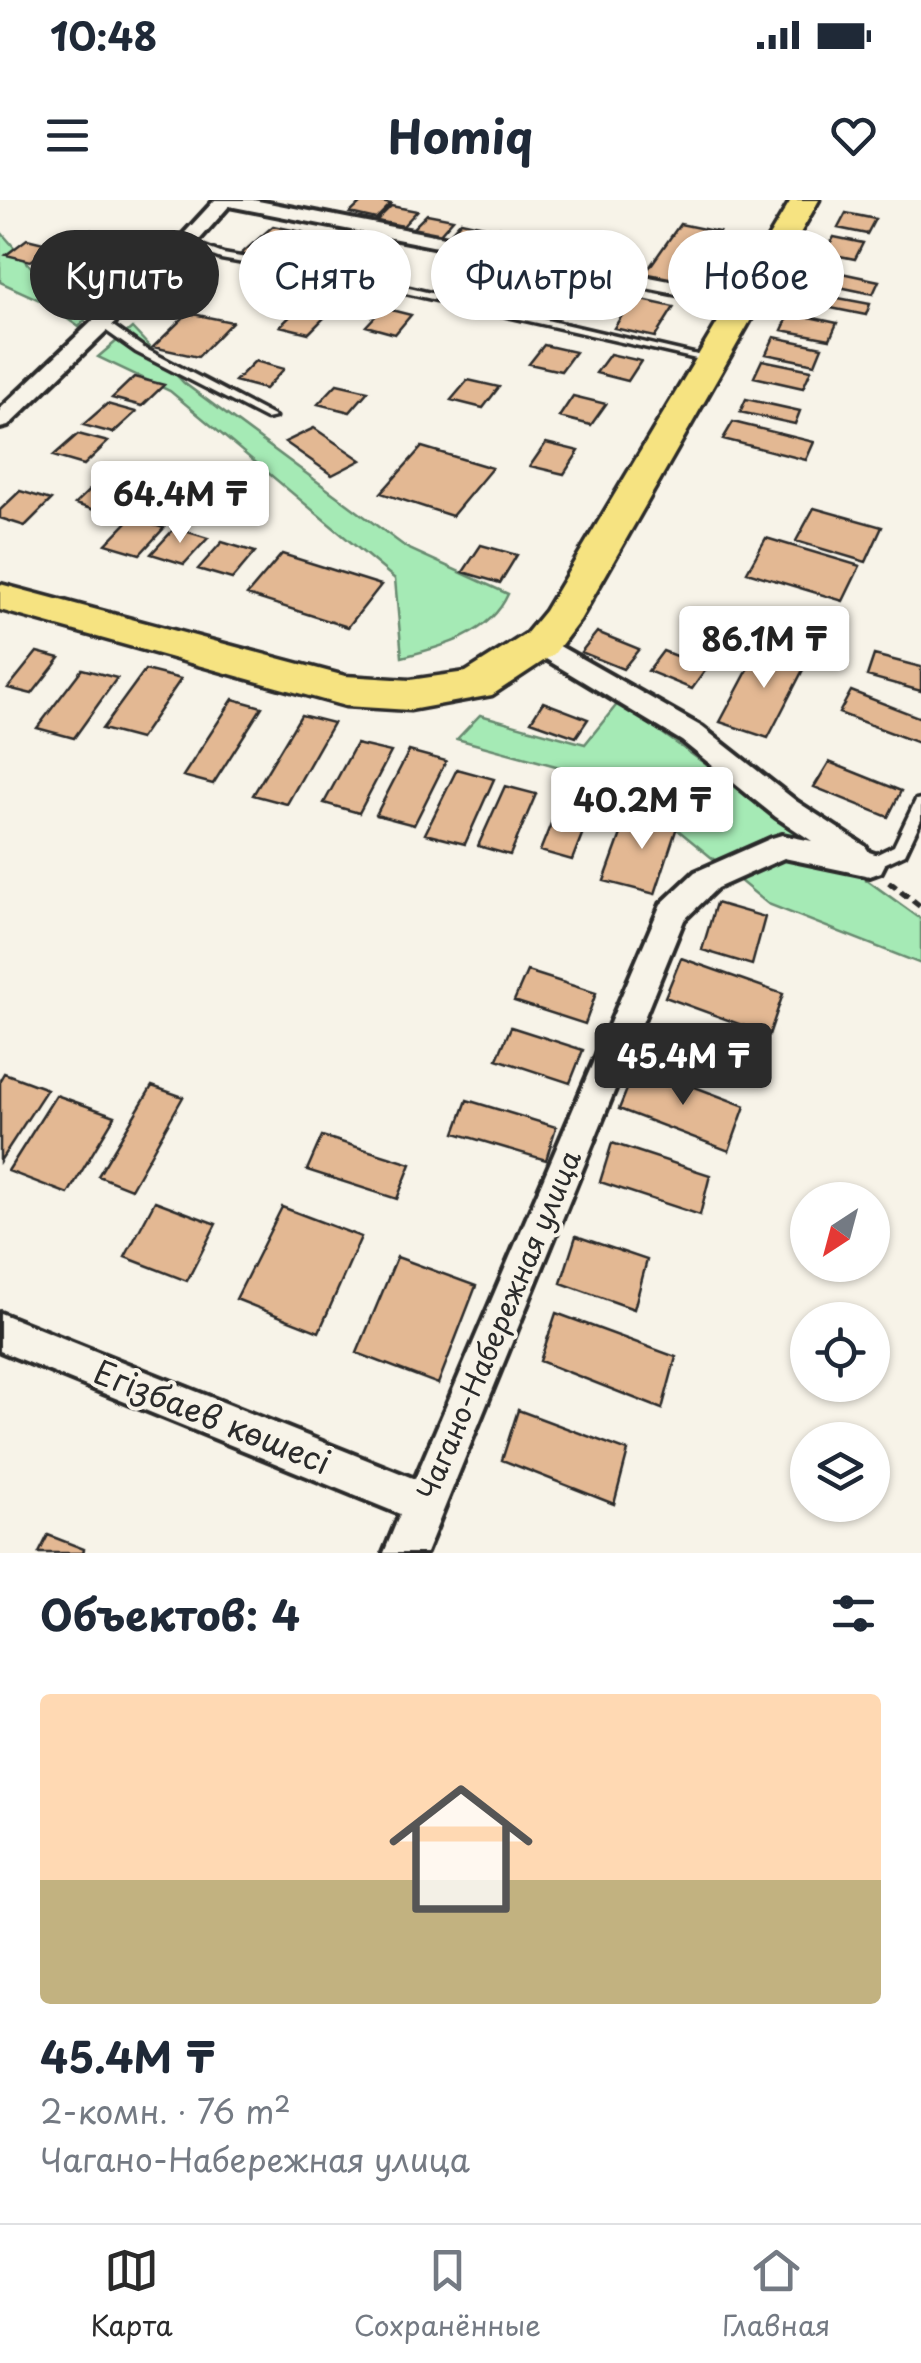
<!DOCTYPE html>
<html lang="ru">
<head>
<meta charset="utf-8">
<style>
	body { margin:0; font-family:"Playpen Sans",sans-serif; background:#f6f6f7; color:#1f2937; height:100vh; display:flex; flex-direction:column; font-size:38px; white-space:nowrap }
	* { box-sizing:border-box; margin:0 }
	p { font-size:32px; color:#747a83 }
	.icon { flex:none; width:55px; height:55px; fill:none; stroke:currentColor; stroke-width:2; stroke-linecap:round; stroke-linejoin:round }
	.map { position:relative; height:1353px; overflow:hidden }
	.sheet { display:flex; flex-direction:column; background:#fff; flex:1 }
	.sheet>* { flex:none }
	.hud { position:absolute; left:30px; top:30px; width:862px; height:90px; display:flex; gap:20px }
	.needle { width:65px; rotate:216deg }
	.buttons { position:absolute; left:790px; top:982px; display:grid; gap:20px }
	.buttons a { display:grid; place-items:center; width:100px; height:100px; border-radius:50%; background:#fff; box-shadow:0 2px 8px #0004; font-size:50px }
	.price { position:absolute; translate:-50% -85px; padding:0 22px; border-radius:10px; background:#fff; color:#222; font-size:32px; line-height:65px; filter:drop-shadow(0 2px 5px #0008) }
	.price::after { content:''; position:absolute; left:50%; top:60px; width:30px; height:22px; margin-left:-15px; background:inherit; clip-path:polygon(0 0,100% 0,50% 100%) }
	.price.on { background:#2b2b2b; color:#fff }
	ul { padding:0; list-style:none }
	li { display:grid; align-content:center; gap:20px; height:530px; padding:0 40px }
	li span { display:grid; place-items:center; height:310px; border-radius:10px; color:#555 }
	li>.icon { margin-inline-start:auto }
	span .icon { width:180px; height:180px; fill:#fffc; stroke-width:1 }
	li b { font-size:42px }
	h2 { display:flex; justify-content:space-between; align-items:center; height:120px; padding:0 40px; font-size:42px }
	.tag { padding:0 35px; border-radius:45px; background:#fff; box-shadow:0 2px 8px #0004; font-size:35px; line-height:90px }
	.tag.on { background:#2b2b2b; color:#fff }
	.status { display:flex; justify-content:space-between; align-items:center; height:70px; padding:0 50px; background:#fff; direction:ltr }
	.status svg { height:28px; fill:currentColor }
	header { display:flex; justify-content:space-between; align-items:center; height:130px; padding:0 40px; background:#fff; font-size:45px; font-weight:700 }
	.menu { display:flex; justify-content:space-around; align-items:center; height:140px; border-top:2px solid #e0e1e3; background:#fff; font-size:28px; color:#747a83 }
	.menu a { display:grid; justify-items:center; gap:5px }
	.menu .on { color:#2b2b2b }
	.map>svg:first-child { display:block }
	.green { fill:#a5eab5; stroke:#688a70; stroke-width:2.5 }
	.building { fill:#e3b893; stroke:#2b2b2b; stroke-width:2.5 }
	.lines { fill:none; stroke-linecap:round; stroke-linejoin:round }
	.lane-casing { stroke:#2b2b2b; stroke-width:7 }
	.street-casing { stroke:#2b2b2b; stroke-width:8 }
	.primary-casing { stroke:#2b2b2b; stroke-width:7 }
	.path { stroke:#2b2b2b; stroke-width:6; stroke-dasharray:9 6; stroke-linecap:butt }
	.lane { fill:#f7f3e8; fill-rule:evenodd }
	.street { fill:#f7f3e8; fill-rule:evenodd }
	.primary { fill:#f6e381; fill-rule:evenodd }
	.labels { text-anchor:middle; stroke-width:8; stroke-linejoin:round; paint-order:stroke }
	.street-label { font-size:28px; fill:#2b2b2b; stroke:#f7f3e8 }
	.near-street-label { font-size:32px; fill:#2b2b2b; stroke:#f7f3e8 }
</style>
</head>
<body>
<div class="status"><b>10:48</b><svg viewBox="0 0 49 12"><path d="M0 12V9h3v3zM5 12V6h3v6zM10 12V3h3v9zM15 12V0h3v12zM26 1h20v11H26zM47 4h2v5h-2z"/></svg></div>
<header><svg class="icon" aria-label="menu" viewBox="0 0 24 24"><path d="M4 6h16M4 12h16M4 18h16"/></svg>Homiq<svg class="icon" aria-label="heart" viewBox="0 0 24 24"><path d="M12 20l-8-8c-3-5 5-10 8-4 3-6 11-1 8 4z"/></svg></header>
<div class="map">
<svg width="921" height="1353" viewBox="0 0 921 1353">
	<rect width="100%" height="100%" fill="#f7f3e8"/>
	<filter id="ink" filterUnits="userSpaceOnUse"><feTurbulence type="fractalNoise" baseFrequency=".01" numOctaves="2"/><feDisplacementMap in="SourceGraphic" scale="20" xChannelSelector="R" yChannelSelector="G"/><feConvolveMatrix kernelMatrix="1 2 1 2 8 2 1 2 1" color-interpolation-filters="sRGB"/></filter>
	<g filter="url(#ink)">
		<path class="green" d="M0,31L32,68L108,91L79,127L42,101L0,82Z
			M132,128L184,183L407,348L508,394C490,435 442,447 402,457L395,379L170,191L98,157Z
			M619,502L921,719V764L768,704L622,584L457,539L480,515L585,544Z"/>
		<path class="building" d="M364,0H372L391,4L376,19L350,13Z
			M391,6L417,11L403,26L376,21Z
			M846,13L875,19L867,34L838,28Z
			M427,14L453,19L439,35L412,29Z
			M461,21L489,27L475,43L447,37Z
			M680,24L719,32L684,84L644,75Z
			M273,26L302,32L271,61L241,54Z
			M500,27L527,33L514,49L486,43Z
			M91,30L116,36L97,52L71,46Z
			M529,37L557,43L544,59L516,53Z
			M834,37L863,43L855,59L825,53Z
			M27,39L52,45L31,61L6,55Z
			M813,67L879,81L873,94L806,80Z
			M485,69L513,75L499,92L470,86Z
			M801,91L870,104L866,115L796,101Z
			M633,98L674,107L655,137L614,128Z
			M299,108L327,115L309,133L280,126Z
			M383,108L411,115L395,134L366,126Z
			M188,113L232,122L198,157L153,147Z
			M790,113L837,123L830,139L782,130Z
			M774,137L822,147L815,164L766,154Z
			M544,145L575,152L561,171L529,164Z
			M610,154L641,161L628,181L596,173Z
			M762,160L811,170L803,188L754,177Z
			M255,161L284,169L265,189L235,181Z
			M134,177L164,185L142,206L112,198Z
			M468,180L499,187L483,208L451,200Z
			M337,184L368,191L350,212L318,204Z
			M573,196L606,204L591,225L559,217Z
			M746,199L800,211L795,224L740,212Z
			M107,204L136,212L113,233L83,225Z
			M733,222L814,242L806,260L723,239Z
			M314,228L361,260L332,275L285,242Z
			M78,234L108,242L84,265L53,256Z
			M546,243L579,251L564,274L530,266Z
			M422,247L492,268L452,316L381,293Z
			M100,280L132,289L107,314L75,304Z
			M20,291L51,300L25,326L0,318V310Z
			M814,308L882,327L866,362L796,341Z
			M131,318L164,328L140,354L106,344Z
			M175,328L208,338L184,364L151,354Z
			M766,338L860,366L843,401L747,372Z
			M222,342L255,352L232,379L198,369Z
			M481,345L517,355L500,383L463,372Z
			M282,354L381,385L348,427L247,395Z
			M597,432L639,449L623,469L581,452Z
			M761,445L808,460L768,538L720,522Z
			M663,451L707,468L692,489L648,471Z
			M37,452L60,458L32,494L8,488Z
			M874,455L921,467V491L867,476Z
			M82,469L117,478L74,538L37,528Z
			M145,470L181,479L140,539L102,529Z
			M851,491L921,518V544L839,513Z
			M233,499L262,507L213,584L183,576Z
			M543,502L588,519L576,537L531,521Z
			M301,515L333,523L287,604L253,595Z
			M356,544L391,552L359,613L324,603Z
			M409,551L446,561L414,625L376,615Z
			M829,562L901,591L888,617L814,587Z
			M457,569L494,579L465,644L425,634Z
			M505,586L536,594L510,655L478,646Z
			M564,591L596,599L572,660L540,651Z
			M630,609L679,621L655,694L604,681Z
			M716,703L765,717L752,765L702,750Z
			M681,758L783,794L769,835L665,797Z
			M527,771L596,793L585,824L514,801Z
			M511,827L583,850L570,883L497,859Z
			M637,865L745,906L729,951L619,909Z
			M4,873L47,889L0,961V880Z
			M152,886L183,897L131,989L98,976Z
			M56,895L115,916L68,994L8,971Z
			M467,900L556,927L546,960L455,933Z
			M322,936L411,964L397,999L307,970Z
			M612,943L710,975L700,1015L600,982Z
			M155,1001L216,1024L187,1081L125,1057Z
			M282,1007L361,1037L319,1132L236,1099Z
			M576,1036L647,1060L634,1109L561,1083Z
			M397,1057L476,1086L438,1184L357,1153Z
			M556,1113L676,1157L662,1209L540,1161Z
			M518,1210L628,1251L614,1304L502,1260Z
			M48,1335L84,1349L83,1353H39Z"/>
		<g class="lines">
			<defs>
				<path id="lane" d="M186,40L223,54L379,81L719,160L714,163L379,87L221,59L183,45V41Z
					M98,121H106L144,148L275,217L266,219L136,152L98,125Z
					M921,599V620L905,654L875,668H865L863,664L865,660L894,646L916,600Z"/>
				<path id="street" d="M215,0H253L747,96L757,102L747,108L229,6L193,47L8,226L0,228V209L179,39Z
					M540,435L702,527L796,601L865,646L869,652L881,656L885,664L881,672L870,676L784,658L717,688L684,720L426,1353H384L400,1314L0,1151V1113L415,1279L661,704L695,672L772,638L782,635L812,641L776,617L682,541L531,450L527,444L531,438Z"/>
				<path id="primary" d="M791,0H819L580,420L554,454L492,495L410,510L345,506L0,410V384L345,476L410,480L466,472L526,434L545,411Z"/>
			</defs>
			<use href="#lane" class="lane-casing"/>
			<use href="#street" class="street-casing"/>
			<use href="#primary" class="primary-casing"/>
			<path class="path" d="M889,682L921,707"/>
			<use href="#lane" class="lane"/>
			<use href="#street" class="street"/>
			<use href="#primary" class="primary"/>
		</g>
	</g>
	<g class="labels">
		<g class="street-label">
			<text transform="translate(499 1125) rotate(-67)" y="10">Чагано-Набережная улица</text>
		</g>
		<g class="near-street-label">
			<text transform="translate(212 1218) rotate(22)" y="11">Егізбаев көшесі</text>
		</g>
	</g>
</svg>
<div class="buttons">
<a><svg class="needle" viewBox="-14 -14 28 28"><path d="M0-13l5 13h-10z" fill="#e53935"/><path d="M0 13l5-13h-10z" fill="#747a83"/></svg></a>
<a><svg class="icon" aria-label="locate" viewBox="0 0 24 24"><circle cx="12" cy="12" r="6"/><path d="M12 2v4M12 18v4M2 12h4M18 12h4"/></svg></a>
<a><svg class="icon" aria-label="layers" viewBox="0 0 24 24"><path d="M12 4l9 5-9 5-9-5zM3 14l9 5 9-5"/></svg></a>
</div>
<b class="price" style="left:180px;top:346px">64.4M ₸</b>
<b class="price" style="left:764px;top:491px">86.1M ₸</b>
<b class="price" style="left:642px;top:652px">40.2M ₸</b>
<b class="price on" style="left:683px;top:908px">45.4M ₸</b>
<div class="hud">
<a class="tag on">Купить</a>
<a class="tag">Снять</a>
<a class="tag">Фильтры</a>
<a class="tag">Новое</a>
</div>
</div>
<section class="sheet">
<h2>Объектов: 4<svg class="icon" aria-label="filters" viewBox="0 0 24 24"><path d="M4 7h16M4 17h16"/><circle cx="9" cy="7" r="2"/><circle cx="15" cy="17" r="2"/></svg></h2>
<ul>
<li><span style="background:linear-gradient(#ffd9b3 60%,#c2b280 0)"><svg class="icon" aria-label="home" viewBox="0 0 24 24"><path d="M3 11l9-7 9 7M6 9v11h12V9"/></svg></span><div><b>45.4M ₸</b><p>2-комн. · 76 m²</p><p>Чагано-Набережная улица</p></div></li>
</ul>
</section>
<nav class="menu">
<a class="on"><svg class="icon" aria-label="map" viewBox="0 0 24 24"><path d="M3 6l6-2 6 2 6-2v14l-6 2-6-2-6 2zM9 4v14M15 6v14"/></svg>Карта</a>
<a><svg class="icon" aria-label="saved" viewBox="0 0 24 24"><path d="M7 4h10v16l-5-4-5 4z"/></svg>Сохранённые</a>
<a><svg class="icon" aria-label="home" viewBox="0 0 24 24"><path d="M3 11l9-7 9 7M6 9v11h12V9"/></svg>Главная</a>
</nav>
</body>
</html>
